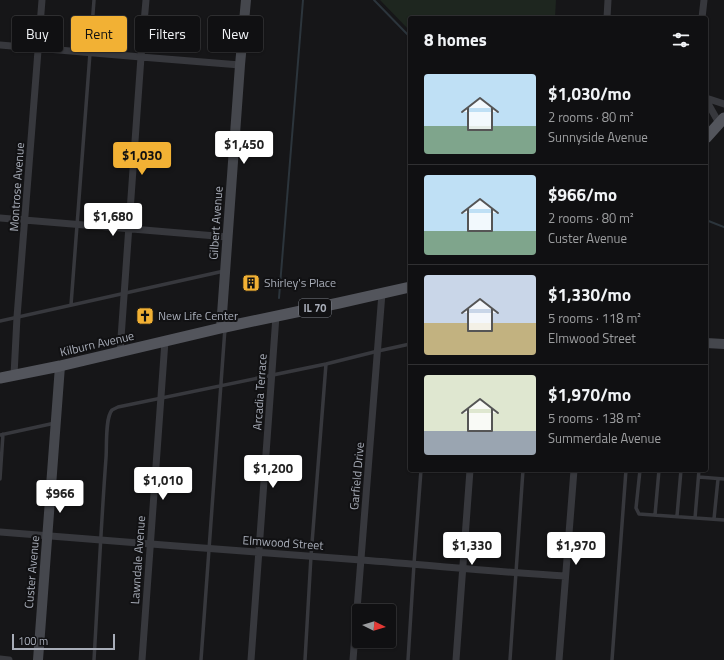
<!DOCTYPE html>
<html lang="en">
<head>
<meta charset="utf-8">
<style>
	body { margin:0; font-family:"Titillium Web",sans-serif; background:#19191b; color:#f1f3f6; height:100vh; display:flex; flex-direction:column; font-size:15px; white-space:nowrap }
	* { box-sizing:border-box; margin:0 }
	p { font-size:13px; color:#9c9d9f }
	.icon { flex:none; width:22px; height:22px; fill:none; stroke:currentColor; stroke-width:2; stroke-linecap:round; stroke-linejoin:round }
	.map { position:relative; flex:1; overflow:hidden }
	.panel { position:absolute; left:408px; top:16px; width:300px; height:456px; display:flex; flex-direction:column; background:#101012; border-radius:4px; box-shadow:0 1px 3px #0004,0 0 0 1px #303032 }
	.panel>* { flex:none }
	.guide { position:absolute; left:12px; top:16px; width:336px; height:36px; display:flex; gap:8px }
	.needle { width:26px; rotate:95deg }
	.fabs { position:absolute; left:352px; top:604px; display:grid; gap:8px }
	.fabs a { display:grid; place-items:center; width:44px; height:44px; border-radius:4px; background:#101012; box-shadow:0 1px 3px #0004,0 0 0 1px #303032; font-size:20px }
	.scale { position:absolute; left:12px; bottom:10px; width:103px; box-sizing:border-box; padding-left:4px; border:2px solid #a8adb8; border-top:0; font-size:11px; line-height:14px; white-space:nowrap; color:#a8adb8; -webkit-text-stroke:3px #111113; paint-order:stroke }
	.price { position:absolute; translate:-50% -34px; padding:0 9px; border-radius:4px; background:#fff; color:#222; font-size:13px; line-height:26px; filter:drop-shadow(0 1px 2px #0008) }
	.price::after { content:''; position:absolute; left:50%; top:24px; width:12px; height:9px; margin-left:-6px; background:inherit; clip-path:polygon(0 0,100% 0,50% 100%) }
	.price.on { background:#f2b134; color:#111 }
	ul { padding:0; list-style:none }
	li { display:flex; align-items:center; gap:12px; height:100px; padding:0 16px }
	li+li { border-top:1px solid #303032 }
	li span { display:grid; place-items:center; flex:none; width:112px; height:80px; border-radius:4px; color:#555 }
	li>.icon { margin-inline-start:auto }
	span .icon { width:48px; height:48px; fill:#fffc; stroke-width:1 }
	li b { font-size:17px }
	h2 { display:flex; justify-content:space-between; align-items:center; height:48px; padding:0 16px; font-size:17px }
	.chip { padding:0 14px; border-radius:4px; background:#101012; box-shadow:0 1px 3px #0004,0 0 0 1px #303032; font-size:14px; line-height:36px }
	.chip.on { background:#f2b134; color:#111 }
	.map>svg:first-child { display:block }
	.green { fill:#1e261f }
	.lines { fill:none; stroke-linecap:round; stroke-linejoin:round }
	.stream { stroke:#2c353c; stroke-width:2 }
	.lane { stroke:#37383d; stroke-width:3.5 }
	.street { stroke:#37383d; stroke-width:7 }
	.secondary { stroke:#45474d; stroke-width:10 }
	.primary { stroke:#53555c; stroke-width:11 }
	.labels { text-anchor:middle; stroke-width:4; stroke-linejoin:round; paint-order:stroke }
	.shield { fill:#111113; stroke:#7b7e86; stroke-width:1 }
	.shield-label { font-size:11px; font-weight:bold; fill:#a8adb8 }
	.street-label { font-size:12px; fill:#a8adb8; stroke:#111113 }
	.poi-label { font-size:12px; fill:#a8adb8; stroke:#111113; text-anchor:start }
</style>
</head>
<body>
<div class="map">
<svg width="724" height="660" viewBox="0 0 724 660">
	<rect width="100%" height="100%" fill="#161618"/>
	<path class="green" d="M380,0H556L555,18H410V31Z"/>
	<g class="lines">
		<path class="stream" d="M374,0L410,37
			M706,220L724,227
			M279,298L303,0"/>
		<path class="lane" d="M71,305L94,0
			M0,321L224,271
			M0,435L55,423
			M640,470L636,508L639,514L724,520
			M699,477L724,479
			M0,479L3,434
			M655,515L659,470
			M677,516L681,470
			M695,518L699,470
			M714,519L718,479
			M94,660C98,592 101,525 106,458C107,446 105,418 112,410L118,407L326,364L378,351L410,344
			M201,660L225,328
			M305,660L311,556L326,364
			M408,660L414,564L421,470
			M510,660L523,470
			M612,660L626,470"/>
		<path class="street" d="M607,18L608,0
			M702,18L704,0
			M0,45L141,57L240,65
			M706,98L724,104
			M706,100L719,123
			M0,218L228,237
			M120,352L141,57L146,0
			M14,375L17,317L42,0
			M0,532C120,542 241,551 361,560C429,565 497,572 565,576
			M0,659L9,660
			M142,660L165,341
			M251,660L276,316
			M353,660L382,293
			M456,660L470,470
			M559,660L574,470"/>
		<path class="secondary" d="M221,328L240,65L246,0
			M706,343L724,344
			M38,660L60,366"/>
		<path class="primary" d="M706,138L724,118
			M0,378L60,366L225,327L339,303L410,287"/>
	</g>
	<defs>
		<symbol id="building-square" viewBox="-11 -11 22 22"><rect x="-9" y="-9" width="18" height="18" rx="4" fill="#f2b134" stroke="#111113"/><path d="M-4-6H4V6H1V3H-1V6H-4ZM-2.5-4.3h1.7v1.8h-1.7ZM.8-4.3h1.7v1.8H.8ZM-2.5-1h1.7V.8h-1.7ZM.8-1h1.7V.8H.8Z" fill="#111"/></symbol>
		<symbol id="church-square" viewBox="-11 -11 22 22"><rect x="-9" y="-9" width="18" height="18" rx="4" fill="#f2b134" stroke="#111113"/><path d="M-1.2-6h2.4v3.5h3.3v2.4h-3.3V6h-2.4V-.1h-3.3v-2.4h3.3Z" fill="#111"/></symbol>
	</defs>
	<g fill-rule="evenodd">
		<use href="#building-square" x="241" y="273" width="20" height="20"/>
		<use href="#church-square" x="135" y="306" width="20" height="20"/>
	</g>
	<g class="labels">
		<rect class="shield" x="299" y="299" width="32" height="18" rx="3"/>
		<g class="shield-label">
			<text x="315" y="312">IL 70</text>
		</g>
		<g class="street-label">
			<text transform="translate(17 187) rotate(-86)" y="4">Montrose Avenue</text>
			<text transform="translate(216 223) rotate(-86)" y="4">Gilbert Avenue</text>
			<text transform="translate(97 344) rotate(-13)" y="4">Kilburn Avenue</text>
			<text transform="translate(260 392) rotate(-86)" y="4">Arcadia Terrace</text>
			<text transform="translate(357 476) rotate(-85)" y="4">Garfield Drive</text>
			<text transform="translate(283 543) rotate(4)" y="4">Elmwood Street</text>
			<text transform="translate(138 560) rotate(-86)" y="4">Lawndale Avenue</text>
			<text transform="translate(32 572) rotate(-85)" y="4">Custer Avenue</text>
		</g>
		<g class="poi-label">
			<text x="264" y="287">Shirley's Place</text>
			<text x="158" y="320">New Life Center</text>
		</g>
	</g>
</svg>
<div class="fabs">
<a><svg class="needle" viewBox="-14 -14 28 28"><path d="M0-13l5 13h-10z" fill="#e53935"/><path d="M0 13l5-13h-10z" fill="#9c9d9f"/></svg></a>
</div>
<div class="scale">100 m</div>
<b class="price" style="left:244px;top:165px">$1,450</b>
<b class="price on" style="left:142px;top:176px">$1,030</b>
<b class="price" style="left:113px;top:237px">$1,680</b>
<b class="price" style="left:273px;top:489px">$1,200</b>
<b class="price" style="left:163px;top:501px">$1,010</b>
<b class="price" style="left:60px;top:514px">$966</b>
<b class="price" style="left:472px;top:566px">$1,330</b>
<b class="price" style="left:576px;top:566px">$1,970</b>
<div class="guide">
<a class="chip">Buy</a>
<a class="chip on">Rent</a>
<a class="chip">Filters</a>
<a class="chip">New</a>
</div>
<section class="panel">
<h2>8 homes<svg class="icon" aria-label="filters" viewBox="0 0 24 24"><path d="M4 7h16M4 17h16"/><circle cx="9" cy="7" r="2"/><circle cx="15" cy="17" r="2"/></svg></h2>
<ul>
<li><span style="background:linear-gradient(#bfe0f5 65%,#7fa58c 0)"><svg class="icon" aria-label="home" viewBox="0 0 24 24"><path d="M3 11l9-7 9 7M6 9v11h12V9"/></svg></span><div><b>$1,030/mo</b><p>2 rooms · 80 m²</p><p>Sunnyside Avenue</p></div></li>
<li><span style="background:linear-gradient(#bfe0f5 70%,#7fa58c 0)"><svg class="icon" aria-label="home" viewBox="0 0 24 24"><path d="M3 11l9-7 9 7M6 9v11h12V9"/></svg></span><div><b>$966/mo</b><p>2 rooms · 80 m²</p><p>Custer Avenue</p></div></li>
<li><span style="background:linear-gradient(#c9d6e8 60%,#c2b280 0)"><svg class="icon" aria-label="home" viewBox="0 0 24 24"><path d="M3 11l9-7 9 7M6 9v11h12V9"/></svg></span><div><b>$1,330/mo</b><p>5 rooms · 118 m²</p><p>Elmwood Street</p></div></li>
<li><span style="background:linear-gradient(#dfe7d0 70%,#9aa5b1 0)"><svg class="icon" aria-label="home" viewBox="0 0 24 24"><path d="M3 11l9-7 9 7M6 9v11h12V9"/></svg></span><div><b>$1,970/mo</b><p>5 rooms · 138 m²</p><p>Summerdale Avenue</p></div></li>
</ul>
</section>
</div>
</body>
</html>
